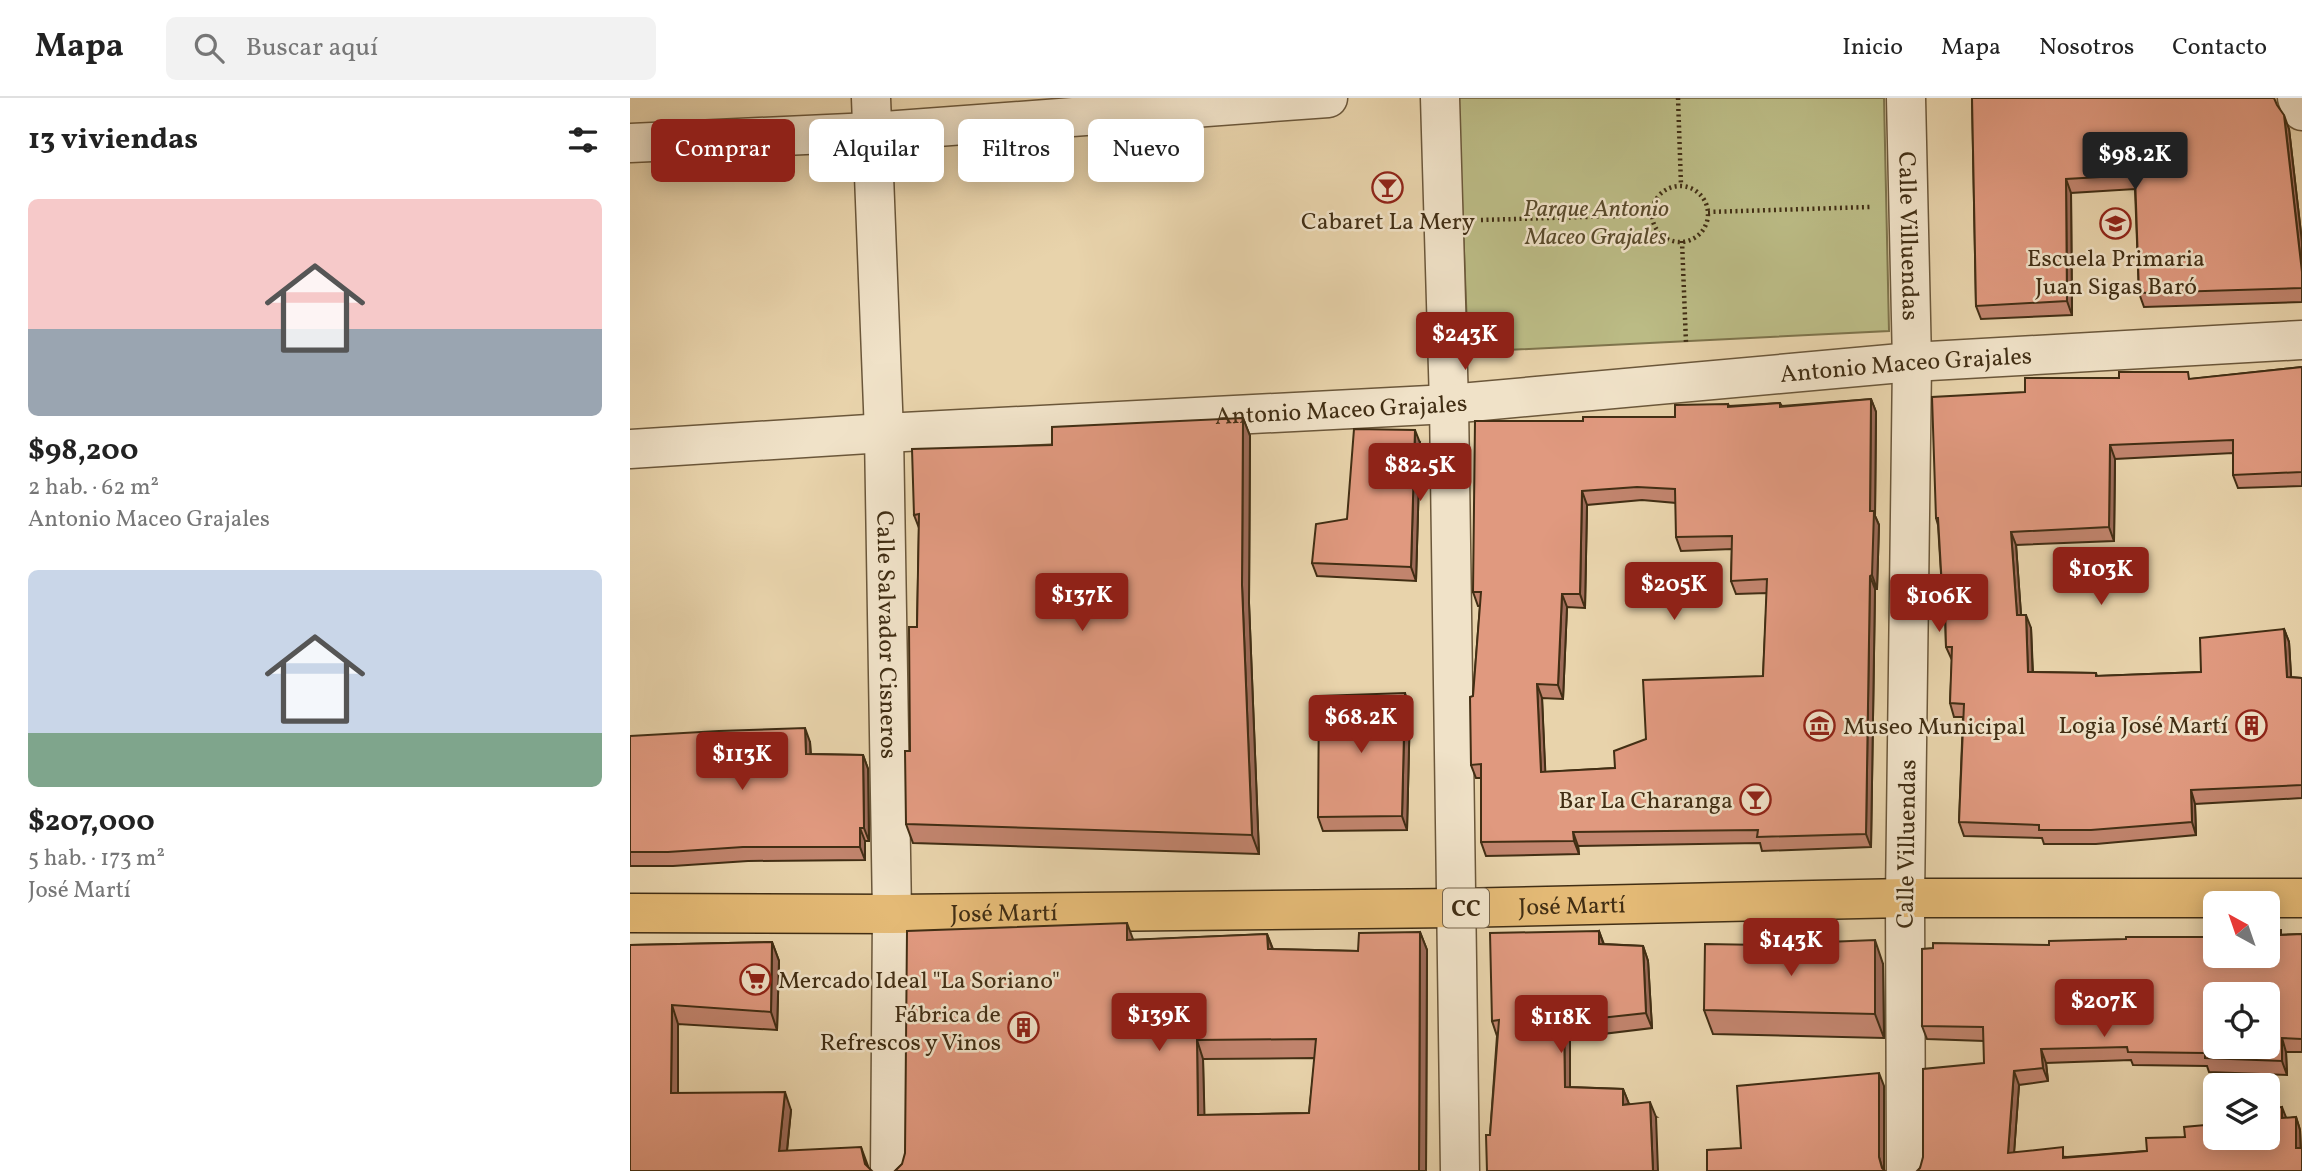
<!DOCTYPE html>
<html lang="es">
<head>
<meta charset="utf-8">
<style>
	body { margin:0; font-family:Vollkorn,serif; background:#f2f2f2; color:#222; height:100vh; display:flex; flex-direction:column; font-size:26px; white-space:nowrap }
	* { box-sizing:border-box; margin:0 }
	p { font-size:23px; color:#767676 }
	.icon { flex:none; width:38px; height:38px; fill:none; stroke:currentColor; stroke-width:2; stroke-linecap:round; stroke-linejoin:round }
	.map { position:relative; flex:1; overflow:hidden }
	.details { display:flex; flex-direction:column; background:#fff; width:630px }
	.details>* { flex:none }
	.top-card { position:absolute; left:21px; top:21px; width:665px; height:63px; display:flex; gap:14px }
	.needle { width:46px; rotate:320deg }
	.controls { position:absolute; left:1573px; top:793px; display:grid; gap:14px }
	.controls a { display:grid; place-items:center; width:77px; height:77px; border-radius:10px; background:#fff; box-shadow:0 4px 18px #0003; font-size:35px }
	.price { position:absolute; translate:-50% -60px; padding:0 16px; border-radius:7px; background:#8f2418; color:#fff; font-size:23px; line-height:46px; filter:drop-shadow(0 2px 4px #0008) }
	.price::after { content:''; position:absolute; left:50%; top:42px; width:21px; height:16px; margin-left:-10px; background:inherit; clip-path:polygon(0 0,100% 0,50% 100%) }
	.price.selected { background:#222; color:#fff }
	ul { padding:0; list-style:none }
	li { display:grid; align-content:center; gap:14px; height:371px; padding:0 28px }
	li span { display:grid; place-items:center; height:217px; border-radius:10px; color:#555 }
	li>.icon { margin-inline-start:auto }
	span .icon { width:126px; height:126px; fill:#fffc; stroke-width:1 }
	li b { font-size:30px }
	h2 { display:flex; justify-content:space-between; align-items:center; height:84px; padding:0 28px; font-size:30px }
	.tag { padding:0 24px; border-radius:10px; background:#fff; box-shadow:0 4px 18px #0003; font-size:24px; line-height:63px }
	.tag.selected { background:#8f2418; color:#fff }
	header { display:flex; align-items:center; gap:42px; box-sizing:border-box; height:98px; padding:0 35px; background:#fff; border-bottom:2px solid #e0e0e0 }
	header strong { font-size:33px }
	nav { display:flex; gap:38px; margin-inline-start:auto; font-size:24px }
	.search { width:490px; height:63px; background:#f2f2f2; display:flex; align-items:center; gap:18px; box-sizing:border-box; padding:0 24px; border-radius:10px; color:#767676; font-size:26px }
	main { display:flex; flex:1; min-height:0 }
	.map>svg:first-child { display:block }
	.green { fill:#bbbb85; stroke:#7e744c; stroke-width:2 }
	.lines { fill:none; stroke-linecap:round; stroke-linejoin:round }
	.minor-casing { stroke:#6b573a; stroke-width:41 }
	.major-casing { stroke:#412e14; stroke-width:41 }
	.path { stroke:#412e14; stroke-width:4.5; stroke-dasharray:2 3.5; stroke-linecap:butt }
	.minor { stroke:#f0e2c8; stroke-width:38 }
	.major { stroke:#e4ba76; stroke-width:38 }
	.wall { fill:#c1846d; stroke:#412e14; stroke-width:2; fill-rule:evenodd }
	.shaded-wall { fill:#9d6b59; stroke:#412e14; stroke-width:2 }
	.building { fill:#e0997f; stroke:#412e14; stroke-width:2; fill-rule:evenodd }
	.labels { text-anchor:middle; stroke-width:5; stroke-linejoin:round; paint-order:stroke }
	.shield { fill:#f0e2c8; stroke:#76644a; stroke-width:2 }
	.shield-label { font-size:23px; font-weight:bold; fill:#412e14 }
	.park-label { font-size:24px; font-style:italic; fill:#594a2b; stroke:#f0e2c8 }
	.poi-label { font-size:24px; fill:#412e14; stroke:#f0e2c8; text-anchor:end }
	.street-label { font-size:24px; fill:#412e14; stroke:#f0e2c8 }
</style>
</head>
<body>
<header>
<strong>Mapa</strong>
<div class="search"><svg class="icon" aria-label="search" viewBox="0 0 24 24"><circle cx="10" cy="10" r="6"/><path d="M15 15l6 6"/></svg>Buscar aquí</div>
<nav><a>Inicio</a><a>Mapa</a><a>Nosotros</a><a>Contacto</a></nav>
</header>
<main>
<section class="details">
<h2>13 viviendas<svg class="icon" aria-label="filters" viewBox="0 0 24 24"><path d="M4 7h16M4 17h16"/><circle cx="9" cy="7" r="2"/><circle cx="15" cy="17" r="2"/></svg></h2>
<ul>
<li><span style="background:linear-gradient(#f6c9c9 60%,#9aa5b1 0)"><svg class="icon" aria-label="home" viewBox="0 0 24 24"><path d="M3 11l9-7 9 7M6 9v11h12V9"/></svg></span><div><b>$98,200</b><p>2 hab. · 62 m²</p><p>Antonio Maceo Grajales</p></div></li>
<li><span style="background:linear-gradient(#c9d6e8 75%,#7fa58c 0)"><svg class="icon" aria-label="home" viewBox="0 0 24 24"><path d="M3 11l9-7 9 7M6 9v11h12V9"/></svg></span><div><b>$207,000</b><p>5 hab. · 173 m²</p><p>José Martí</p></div></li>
</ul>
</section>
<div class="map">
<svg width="1672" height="1073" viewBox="0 0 1672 1073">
	<rect width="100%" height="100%" fill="#e8d3ab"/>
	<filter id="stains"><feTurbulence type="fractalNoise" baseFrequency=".00286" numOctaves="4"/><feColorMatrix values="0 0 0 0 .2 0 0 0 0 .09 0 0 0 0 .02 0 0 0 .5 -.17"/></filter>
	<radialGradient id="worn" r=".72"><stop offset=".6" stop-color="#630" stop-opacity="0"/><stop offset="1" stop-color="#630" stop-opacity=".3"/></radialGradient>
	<path class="green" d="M828,0H1254L1259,233L838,254Z"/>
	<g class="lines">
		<defs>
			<g id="minor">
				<path id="s1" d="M241,0L254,335L262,816L260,1073"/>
				<path d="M810,0L819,306L830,1073"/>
				<path id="s2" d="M1276,0L1282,264L1275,800L1276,1073"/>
				<path d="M1667,0L1672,13"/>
				<path d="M0,45L241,34L698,0"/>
				<path id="s3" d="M0,351L254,335L819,306L1282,264L1672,242"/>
			</g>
			<g id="major">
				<path id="s4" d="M0,815L262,816L826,810L1275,800H1672"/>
			</g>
		</defs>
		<use href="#minor" class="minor-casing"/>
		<use href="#major" class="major-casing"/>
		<path class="path" d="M1048,0L1051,87
			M1022 116a28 28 0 1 1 56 0a28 28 0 1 1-56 0Z
			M1078,114L1240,109
			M851,122L1022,117
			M1052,143L1056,245"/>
		<use href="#minor" class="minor"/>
		<use href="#major" class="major"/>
	</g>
	<path class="wall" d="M1342,0L1648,9L1659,31L1672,144V204L1514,209L1509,195L1505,91L1441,95L1442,217L1351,221L1346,208Z
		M1672,269V388L1608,390L1603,377V355L1485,361L1484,443L1386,447L1391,517L1401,530L1403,574L1466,575L1467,578L1571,574L1654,531L1659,544L1661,579L1672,580V700L1565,706L1566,737L1466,746H1414L1412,740L1334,738L1329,724L1333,619H1324L1320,605L1322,562L1316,549L1315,514L1313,507L1308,427L1306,420L1395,294L1561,281Z
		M1241,301L1246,314L1245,418L1249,427L1247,491H1245L1241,749L1132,753L1130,745L948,748L949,756L856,758L851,744V680H846L841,667L843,598L850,508H848L843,494L953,323L1045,319L1098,306L1099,308L1150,305L1152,308ZM1012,402L1046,405V439L1051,453L1102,451L1101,483L1106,496L1137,495L1133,578L1016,641L985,670L915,674L912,600L933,601L937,509L955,510L957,407Z
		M613,320L620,338L619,505L629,756L283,745L276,726L287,529L289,430L284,417L422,347Z
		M790,345L786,483L687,478L682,465L717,421Z
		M780,609L777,732L693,733L688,719Z
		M0,638L180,644L181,656L233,657L238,671L239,743H235V762L118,763L43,768H0Z
		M969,833L974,846L1013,848L1018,863L1022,930L940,940V989L993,991L999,1006L1026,1019L860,1037L867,938L862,923Z
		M790,834L797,852L796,1073H265L503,842L637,836L643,851L728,853ZM685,960L679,1015L574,1017L573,961Z
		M1672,836V954H1656L1657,977L1579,974L1577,968L1503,967L1501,962L1416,965L1418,983L1389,987L1384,1054L1437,1059L1517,1053L1555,1039L1666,1019L1670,1032L1671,1050L1290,1070L1354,965V943L1297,941L1292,928L1419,847L1575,839Z
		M142,844L149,863L147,932L48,926V995L161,1012L157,1053L238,1070L0,1073V847Z
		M1253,866L1254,940L1083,936L1074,912Z"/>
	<path class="shaded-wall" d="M1654,17L1659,31L1672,144V174Z
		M1436,81L1441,95L1442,217L1437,203Z
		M1241,301L1246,314L1245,418L1249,427L1247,491L1242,477L1240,413Z
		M613,320L620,338L619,505L629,756L622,737L612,487Z
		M785,332L790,345L786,483L781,469Z
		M1480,347L1485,361L1484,443L1479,429Z
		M952,393L957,407L955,510L950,496Z
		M1381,434L1386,447L1392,530L1387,517Z
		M1240,478L1245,491L1241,749L1236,736Z
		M932,496L937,509L933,601L928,587Z
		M1396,517L1401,530L1403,588L1398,574Z
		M1654,531L1659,544L1662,593L1657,579Z
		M907,586L912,600L916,688L911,674Z
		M775,595L780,609L777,732L772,718Z
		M175,630L180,644L181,670L176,656Z
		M233,657L238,671L239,743L234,730Z
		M1561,692L1565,706L1566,737L1562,724Z
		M230,730L235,743V762L230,749Z
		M943,734L948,748L949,756L944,743Z
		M497,825L504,844L497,842Z
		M969,833L974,848L969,846Z
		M790,834L797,852L796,1073H789Z
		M637,836L644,855L638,851Z
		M1245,842L1253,866L1254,940L1245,916Z
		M142,844L149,863L147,932L141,914Z
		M1013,848L1018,863L1022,930L1016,915Z
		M42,907L48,926V1013L41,995Z
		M934,924L940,940V1004L935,989Z
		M1652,940L1656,954L1657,977L1652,963Z
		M567,942L573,961L575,1036L568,1017Z
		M1411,951L1416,965L1418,983L1413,970Z
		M1384,973L1389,987L1383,1069L1378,1055Z
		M1249,975L1254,988V1073H1253L1249,1059Z
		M993,991L999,1006L993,1007Z
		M155,994L161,1012L155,1071L149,1053Z
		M1020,1004L1026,1019L1028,1073H1023Z
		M1652,1009L1657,1022L1652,1020Z
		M1666,1019L1670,1032L1671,1064L1666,1050Z
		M231,1049L238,1068L239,1073L235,1066Z"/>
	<path class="building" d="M1342,0H1644L1647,7L1654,17L1672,174V190L1509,195L1505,77L1436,81L1437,203L1346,208Z
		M1672,269V374L1603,377V342L1480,347L1479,429L1381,434L1387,517H1396L1398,574L1466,575V578L1571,574L1570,540L1654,531L1657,579L1672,580V687L1561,692L1562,724L1461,732H1409V727L1329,724L1334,606L1320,605L1322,549H1316L1315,507H1313L1308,420H1306L1302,299L1395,294V280H1489V274H1558L1559,281Z
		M1241,301L1240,413H1244L1242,477L1240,478L1236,736L1127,739L1128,732L943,734L944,743L851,744V666L841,667L840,599L843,598L851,494H843L845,323H953V319H1045V307L1098,306V309L1150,305V309ZM1007,389L1045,391L1046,439L1102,438L1101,483L1137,481L1133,578L1013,582L1016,641L984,653L985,670L911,674L907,586L928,587L932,496H950L952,393Z
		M613,320L612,487L622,737L276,726L275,653H280L279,529H287L289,416L284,417L282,351L422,347V329Z
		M724,331L785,332L781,469L682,465L686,426L717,421Z
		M775,595L772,718L688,719L689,598Z
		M175,630L176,656L233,657L234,730H230V749H113L38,754H0V638L89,633Z
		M497,825V842L637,836L638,851L728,853L729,835L790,834L789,1073H265L272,1066L275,1055L277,833ZM686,941L679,1015L568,1017L567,942Z
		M1651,832V837L1672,836V941L1652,940V963L1575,960V955L1498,954L1497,949L1411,951L1413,970L1384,973L1378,1055L1433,1049V1060L1517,1053L1516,1040L1555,1039L1554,1029L1586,1026V1040H1638V1011L1652,1009V1020L1666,1019V1050H1672V1073H1287L1290,1070L1293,1059V971L1354,965L1353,929L1292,928V851L1303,850V845L1419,847V843L1496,841V839H1575V836H1586V858H1638V833ZM1586,896H1638V948H1586Z
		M969,833V846L1013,848L1016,915L934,924L935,989L993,991V1007L1020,1004L1023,1073H857L856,1037H860L869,922L862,923L860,835Z
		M1245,842V916L1074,912L1075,846L1197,848V844Z
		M142,844L141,914L42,907L41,995L155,994L149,1053L231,1049L235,1066L242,1073H0V847Z
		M1249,975V1059L1252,1070L1255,1073H1077V1052L1111,1050L1107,988Z"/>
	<defs>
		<symbol id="bar-ring" viewBox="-11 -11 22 22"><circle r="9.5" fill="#f0e2c8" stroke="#8f2418" stroke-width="1.5"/><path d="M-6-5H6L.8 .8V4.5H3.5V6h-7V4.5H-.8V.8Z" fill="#8f2418"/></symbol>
		<symbol id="school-ring" viewBox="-11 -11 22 22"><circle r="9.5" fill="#f0e2c8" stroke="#8f2418" stroke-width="1.5"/><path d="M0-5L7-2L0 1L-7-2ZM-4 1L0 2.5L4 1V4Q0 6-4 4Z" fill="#8f2418"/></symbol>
		<symbol id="building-ring" viewBox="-11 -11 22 22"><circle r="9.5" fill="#f0e2c8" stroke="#8f2418" stroke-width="1.5"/><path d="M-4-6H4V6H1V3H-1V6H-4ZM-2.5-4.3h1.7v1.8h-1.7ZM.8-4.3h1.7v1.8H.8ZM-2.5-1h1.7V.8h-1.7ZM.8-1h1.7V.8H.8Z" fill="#8f2418"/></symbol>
		<symbol id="museum-ring" viewBox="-11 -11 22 22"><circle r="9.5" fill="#f0e2c8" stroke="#8f2418" stroke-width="1.5"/><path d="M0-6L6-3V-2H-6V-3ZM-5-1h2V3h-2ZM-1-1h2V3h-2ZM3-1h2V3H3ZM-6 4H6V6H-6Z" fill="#8f2418"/></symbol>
		<symbol id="supermarket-ring" viewBox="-11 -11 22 22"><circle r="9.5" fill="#f0e2c8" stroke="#8f2418" stroke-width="1.5"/><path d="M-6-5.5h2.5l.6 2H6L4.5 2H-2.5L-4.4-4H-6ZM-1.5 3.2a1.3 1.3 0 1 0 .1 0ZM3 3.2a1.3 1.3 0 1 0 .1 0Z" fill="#8f2418"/></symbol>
	</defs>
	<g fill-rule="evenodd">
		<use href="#bar-ring" x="740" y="72" width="35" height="35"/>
		<use href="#school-ring" x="1468" y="108" width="35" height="35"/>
		<use href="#building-ring" x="1604" y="610" width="35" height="35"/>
		<use href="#museum-ring" x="1172" y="610" width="35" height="35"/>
		<use href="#bar-ring" x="1108" y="684" width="35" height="35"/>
		<use href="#supermarket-ring" x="108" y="864" width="35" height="35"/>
		<use href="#building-ring" x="376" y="912" width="35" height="35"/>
	</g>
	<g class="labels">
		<rect class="shield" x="813" y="790.5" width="46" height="39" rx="5"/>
		<g class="shield-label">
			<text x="836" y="818">CC</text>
		</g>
		<g class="park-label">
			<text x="966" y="118">Parque Antonio<tspan x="966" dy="28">Maceo Grajales</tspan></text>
		</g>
		<g class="poi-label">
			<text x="758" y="131" text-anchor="middle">Cabaret La Mery</text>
			<text x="1486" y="168" text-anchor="middle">Escuela Primaria<tspan x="1486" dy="28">Juan Sigas Baró</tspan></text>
			<text x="1598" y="635">Logia José Martí</text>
			<text x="1213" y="636" text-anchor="start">Museo Municipal</text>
			<text x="1103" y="710">Bar La Charanga</text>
			<text x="148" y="890" text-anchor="start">Mercado Ideal "La Soriano"</text>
			<text x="371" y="924">Fábrica de<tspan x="371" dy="28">Refrescos y Vinos</tspan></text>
		</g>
		<g class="street-label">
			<text dy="8" stroke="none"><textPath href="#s2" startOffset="138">Calle Villuendas</textPath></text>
			<text dy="8" stroke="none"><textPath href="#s3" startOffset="1279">Antonio Maceo Grajales</textPath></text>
			<text dy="8" stroke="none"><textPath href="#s3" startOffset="712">Antonio Maceo Grajales</textPath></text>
			<text dy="8" stroke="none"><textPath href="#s1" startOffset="537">Calle Salvador Cisneros</textPath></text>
			<text transform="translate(1276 746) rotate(-89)" y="8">Calle Villuendas</text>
			<text dy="8" stroke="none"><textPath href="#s4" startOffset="942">José Martí</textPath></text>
			<text dy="8" stroke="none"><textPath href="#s4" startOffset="374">José Martí</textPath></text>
		</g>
	</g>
	<rect width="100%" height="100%" filter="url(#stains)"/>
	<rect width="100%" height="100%" fill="url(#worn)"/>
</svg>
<div class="controls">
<a><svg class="needle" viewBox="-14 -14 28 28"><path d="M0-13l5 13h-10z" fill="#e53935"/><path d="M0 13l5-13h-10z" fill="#767676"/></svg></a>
<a><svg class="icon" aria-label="locate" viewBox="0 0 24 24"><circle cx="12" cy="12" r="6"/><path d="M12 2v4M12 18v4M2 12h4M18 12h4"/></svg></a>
<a><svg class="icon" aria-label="layers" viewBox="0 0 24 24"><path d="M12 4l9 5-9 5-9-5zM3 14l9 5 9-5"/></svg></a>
</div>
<b class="price selected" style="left:1505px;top:94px">$98.2K</b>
<b class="price" style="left:835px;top:274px">$243K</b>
<b class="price" style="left:790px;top:405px">$82.5K</b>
<b class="price" style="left:1471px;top:509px">$103K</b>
<b class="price" style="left:1044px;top:524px">$205K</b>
<b class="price" style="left:452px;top:535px">$137K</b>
<b class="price" style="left:1309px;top:536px">$106K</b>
<b class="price" style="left:731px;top:657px">$68.2K</b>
<b class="price" style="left:112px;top:694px">$113K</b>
<b class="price" style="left:1161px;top:880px">$143K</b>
<b class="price" style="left:1474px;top:941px">$207K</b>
<b class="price" style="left:529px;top:955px">$139K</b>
<b class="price" style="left:931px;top:957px">$118K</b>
<div class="top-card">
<a class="tag selected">Comprar</a>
<a class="tag">Alquilar</a>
<a class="tag">Filtros</a>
<a class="tag">Nuevo</a>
</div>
</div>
</main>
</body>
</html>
